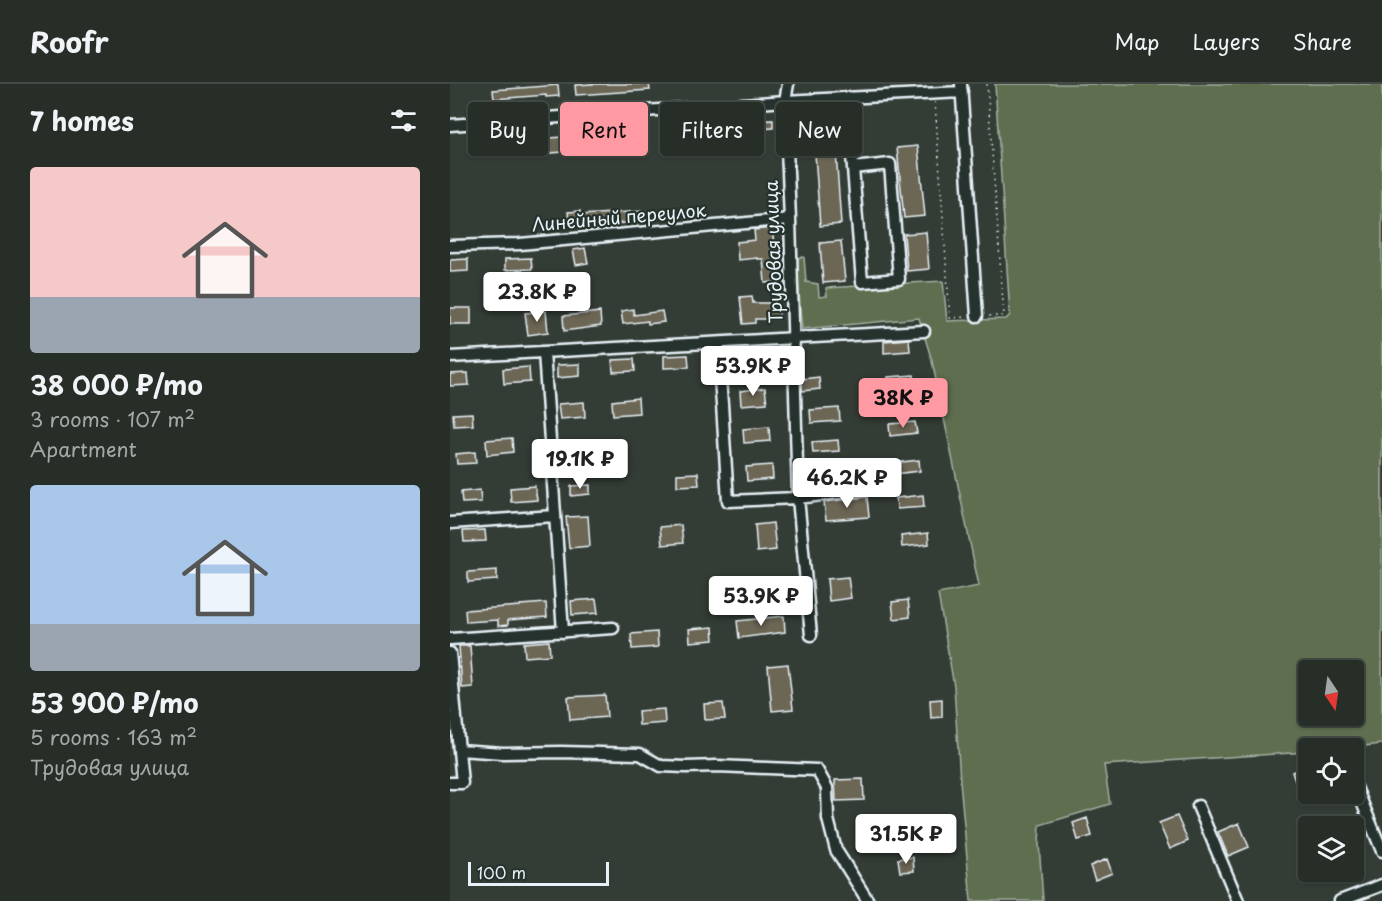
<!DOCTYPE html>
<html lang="en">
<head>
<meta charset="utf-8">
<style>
	body { margin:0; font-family:"Playpen Sans",sans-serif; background:#333a34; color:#f1f3f6; height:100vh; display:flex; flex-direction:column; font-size:22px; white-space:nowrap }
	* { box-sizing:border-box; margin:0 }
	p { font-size:20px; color:#a4a8a8 }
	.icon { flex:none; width:33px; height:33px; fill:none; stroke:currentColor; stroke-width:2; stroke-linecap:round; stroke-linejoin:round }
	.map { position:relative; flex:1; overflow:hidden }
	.drawer { display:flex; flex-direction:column; background:#272e28; width:450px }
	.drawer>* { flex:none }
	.hud { position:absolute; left:18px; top:18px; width:570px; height:54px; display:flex; gap:12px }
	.needle { width:39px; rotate:167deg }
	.controls { position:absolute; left:848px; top:576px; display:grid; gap:12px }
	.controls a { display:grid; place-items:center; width:66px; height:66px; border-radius:6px; background:#272e28; box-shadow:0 2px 4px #0004,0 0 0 2px #434a45; font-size:30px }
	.scale { position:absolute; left:18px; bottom:15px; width:141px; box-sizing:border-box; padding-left:6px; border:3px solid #e8f1f8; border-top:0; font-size:16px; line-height:21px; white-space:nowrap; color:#e8f1f8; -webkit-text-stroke:4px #26332d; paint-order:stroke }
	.price { position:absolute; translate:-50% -51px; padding:0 14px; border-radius:6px; background:#fff; color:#222; font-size:20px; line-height:39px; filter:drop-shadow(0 2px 3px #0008) }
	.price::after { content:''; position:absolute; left:50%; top:36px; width:18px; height:14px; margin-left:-9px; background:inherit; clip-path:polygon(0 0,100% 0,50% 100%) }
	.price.on { background:#ff9aa2; color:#111 }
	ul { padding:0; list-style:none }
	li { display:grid; align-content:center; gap:12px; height:318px; padding:0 30px }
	li span { display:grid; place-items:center; height:186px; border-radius:6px; color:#555 }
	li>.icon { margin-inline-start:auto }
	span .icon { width:108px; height:108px; fill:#fffc; stroke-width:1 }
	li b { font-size:26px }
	h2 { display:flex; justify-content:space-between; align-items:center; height:72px; padding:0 30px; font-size:26px }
	.chip { padding:0 21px; border-radius:6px; background:#272e28; box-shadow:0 2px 4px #0004,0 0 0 2px #434a45; font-size:21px; line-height:54px }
	.chip.on { background:#ff9aa2; color:#111 }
	header { display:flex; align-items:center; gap:36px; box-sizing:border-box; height:84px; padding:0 30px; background:#272e28; border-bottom:2px solid #434a45 }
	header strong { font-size:28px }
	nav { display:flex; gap:33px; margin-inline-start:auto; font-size:21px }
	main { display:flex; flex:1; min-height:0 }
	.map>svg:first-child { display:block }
	.green { fill:#5f6e50; stroke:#a4b0a4; stroke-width:1.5; fill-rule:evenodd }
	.building { fill:#6c6654; stroke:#e8f1f8; stroke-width:1.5 }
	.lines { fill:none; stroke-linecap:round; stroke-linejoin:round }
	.minor-casing { stroke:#e8f1f8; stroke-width:15 }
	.path { stroke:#e8f1f8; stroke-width:1.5; stroke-dasharray:1.5 4.5; stroke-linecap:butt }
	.minor { stroke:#26332d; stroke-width:10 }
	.labels { text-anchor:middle; stroke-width:4.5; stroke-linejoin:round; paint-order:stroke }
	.street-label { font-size:18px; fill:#e8f1f8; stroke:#26332d }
</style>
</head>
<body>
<header>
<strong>Roofr</strong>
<nav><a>Map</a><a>Layers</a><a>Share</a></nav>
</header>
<main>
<section class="drawer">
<h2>7 homes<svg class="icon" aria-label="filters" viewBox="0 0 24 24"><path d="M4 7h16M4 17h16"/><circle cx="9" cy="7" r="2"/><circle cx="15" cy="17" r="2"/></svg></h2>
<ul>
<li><span style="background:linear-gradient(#f6c9c9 70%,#9aa5b1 0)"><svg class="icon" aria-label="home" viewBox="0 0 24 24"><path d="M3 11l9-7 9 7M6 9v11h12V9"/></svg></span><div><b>38 000 ₽/mo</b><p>3 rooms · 107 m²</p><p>Apartment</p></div></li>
<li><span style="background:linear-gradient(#a9c7e8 75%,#9aa5b1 0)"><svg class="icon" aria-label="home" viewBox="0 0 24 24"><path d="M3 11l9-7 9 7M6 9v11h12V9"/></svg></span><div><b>53 900 ₽/mo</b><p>5 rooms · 163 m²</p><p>Трудовая улица</p></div></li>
</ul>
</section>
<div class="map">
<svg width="932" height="817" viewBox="0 0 932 817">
	<rect width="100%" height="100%" fill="#343d35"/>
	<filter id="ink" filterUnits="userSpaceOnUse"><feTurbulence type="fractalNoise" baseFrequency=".0167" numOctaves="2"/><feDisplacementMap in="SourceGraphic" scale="12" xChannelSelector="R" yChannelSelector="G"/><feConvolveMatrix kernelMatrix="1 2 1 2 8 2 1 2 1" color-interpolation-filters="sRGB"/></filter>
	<g filter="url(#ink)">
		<path class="green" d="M545,0H932V660L895,664H858V668L654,681L660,720L590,741L589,759L593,817H521L510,697L504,602L488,510L529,502L482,277L469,234L352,245L346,174L354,173L356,198L368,200L369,213L377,212L376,204L493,197L497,237L556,235L560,231ZM858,586H903V632H858Z"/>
		<path class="building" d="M142,0H199L200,6L126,11L125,1Z
			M108,1L109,12L96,13V11L44,15L43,6Z
			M323,36V44L283,47L282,37Z
			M112,53L113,68L77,71L76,56Z
			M468,62L475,132L454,134L447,64Z
			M386,68L391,140L370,142L365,70Z
			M130,127V131L195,127L196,137L143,142V138L119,139L118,128Z
			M322,144L324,160H325L326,174H325L327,198L315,199L313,175H307V174L288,176L287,158L305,156L304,146Z
			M476,148L479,185L457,187L454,150Z
			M391,157L395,197L373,199L370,159Z
			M135,164L138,179L126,181L123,166Z
			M81,174L82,185L55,186V175Z
			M18,175V187L0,188V176Z
			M302,212L303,219H328L329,235H305V239L293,240L290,213Z
			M0,224H21V240H0Z
			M183,225L184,231L212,227L214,238L198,240V237L173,240L171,227Z
			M96,227L98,248L78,251L75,229Z
			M150,228L151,242L114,247L113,232Z
			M459,255L460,267L434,269V257Z
			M310,266L311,278L287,279L286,268Z
			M238,271L239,283L214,284V272Z
			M184,275L185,287L163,288L162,276Z
			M130,280V292L107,294V281Z
			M79,283L80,298L54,300L53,285Z
			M18,289L19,301L0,302V290Z
			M464,291L465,305L439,308L438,293Z
			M369,293L370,305L352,307V295Z
			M315,304L317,319L291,321L290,307Z
			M188,314L189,329L163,331L162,317Z
			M134,318L135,333L110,335L108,320Z
			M389,324L390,337L361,339L360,326Z
			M22,329L23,341L4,342L3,330Z
			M465,338L467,349L440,352L439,340Z
			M319,343L320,357L294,359L293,345Z
			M62,354L63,368L37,371L36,356Z
			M388,356L389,367L363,369L362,358Z
			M25,368L26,379L7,380L6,370Z
			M469,376L470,387L444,390L443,379Z
			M322,381L323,395L297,397L296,383Z
			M248,389L249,401L227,402V390Z
			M140,401V410L121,412V402Z
			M85,402L87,416L61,418L60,404Z
			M30,406L31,418L12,419L11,408Z
			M473,411L474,423L447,425L446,414Z
			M417,413L419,433L376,436L374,418Z
			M138,432L140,462L119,464L116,433Z
			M323,439L326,466L307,468L305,441Z
			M231,441L233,459L212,461L210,443Z
			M35,446L36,457L14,458L13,447Z
			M478,449L479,460L452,463L451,452Z
			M47,486V496L18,498V488Z
			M398,493L401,514L379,517L377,495Z
			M146,515L148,529L122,531L121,517Z
			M458,516L460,533L444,535L442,518Z
			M96,519L97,533L58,536V541L48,542V536L16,538L15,526L70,522V521Z
			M334,532L335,548L289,554L287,537Z
			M263,543L264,556L240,558L239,545Z
			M207,548L208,563L182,565L181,550Z
			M99,557L100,571L75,573L74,559Z
			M9,562H20L23,603L12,604Z
			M338,580L343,625L322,627L318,582Z
			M155,611L157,633L120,636L118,613Z
			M492,615V633L481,634L480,616Z
			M273,619L275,635L255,636L254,620Z
			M214,625L215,639L189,641L188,627Z
			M855,683L858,692V699L847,703L842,688Z
			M413,695L414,716L386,717L385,696Z
			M727,732L738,757L720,765L709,739Z
			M637,734L642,752L628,756L623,739Z
			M789,739L799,763L778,772L768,748Z
			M463,773L464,787L450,788L448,775Z
			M657,775L662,789L645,796L640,782Z"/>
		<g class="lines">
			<defs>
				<path id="minor" d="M338,0L335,17L340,135L348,414L361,551
					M511,0L527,232
					M0,41L335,17L512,8
					M336,42L401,59L403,84L440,80L449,195L412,198L403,84
					M0,162L70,160L340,135
					M267,259L272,320L278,417L348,414L410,406
					M94,268L113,548
					M0,273L474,247
					M0,439L105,432
					M0,555L163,544
					M0,569L12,699H0
					M9,666L53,669L111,668L190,670L211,682L236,683L267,682L367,686L377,704L378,735L386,766L418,817
					M903,696L932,767
					M748,722L788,817
					M890,817L932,801"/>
			</defs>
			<use href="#minor" class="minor-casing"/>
			<path class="path" d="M537,0L554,232H538
				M485,18L500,234L515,233"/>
			<use href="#minor" class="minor"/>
		</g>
	</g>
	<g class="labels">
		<g class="street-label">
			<text transform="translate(169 134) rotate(-5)" y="6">Линейный переулок</text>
			<text transform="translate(324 168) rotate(-92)" y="6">Трудовая улица</text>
		</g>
	</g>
</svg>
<div class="controls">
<a><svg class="needle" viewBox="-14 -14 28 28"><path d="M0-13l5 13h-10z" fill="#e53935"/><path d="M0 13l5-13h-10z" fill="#a4a8a8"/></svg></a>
<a><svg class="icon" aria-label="locate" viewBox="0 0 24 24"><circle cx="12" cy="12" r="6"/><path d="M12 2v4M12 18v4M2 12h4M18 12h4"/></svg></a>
<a><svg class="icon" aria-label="layers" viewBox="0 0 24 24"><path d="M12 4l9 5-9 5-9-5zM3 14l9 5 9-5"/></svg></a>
</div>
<div class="scale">100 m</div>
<b class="price" style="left:87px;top:239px">23.8K ₽</b>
<b class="price" style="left:303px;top:313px">53.9K ₽</b>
<b class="price on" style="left:453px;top:345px">38K ₽</b>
<b class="price" style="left:130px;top:406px">19.1K ₽</b>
<b class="price" style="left:397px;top:425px">46.2K ₽</b>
<b class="price" style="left:311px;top:543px">53.9K ₽</b>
<b class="price" style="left:456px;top:781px">31.5K ₽</b>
<div class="hud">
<a class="chip">Buy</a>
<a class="chip on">Rent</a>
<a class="chip">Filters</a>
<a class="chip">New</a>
</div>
</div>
</main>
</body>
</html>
